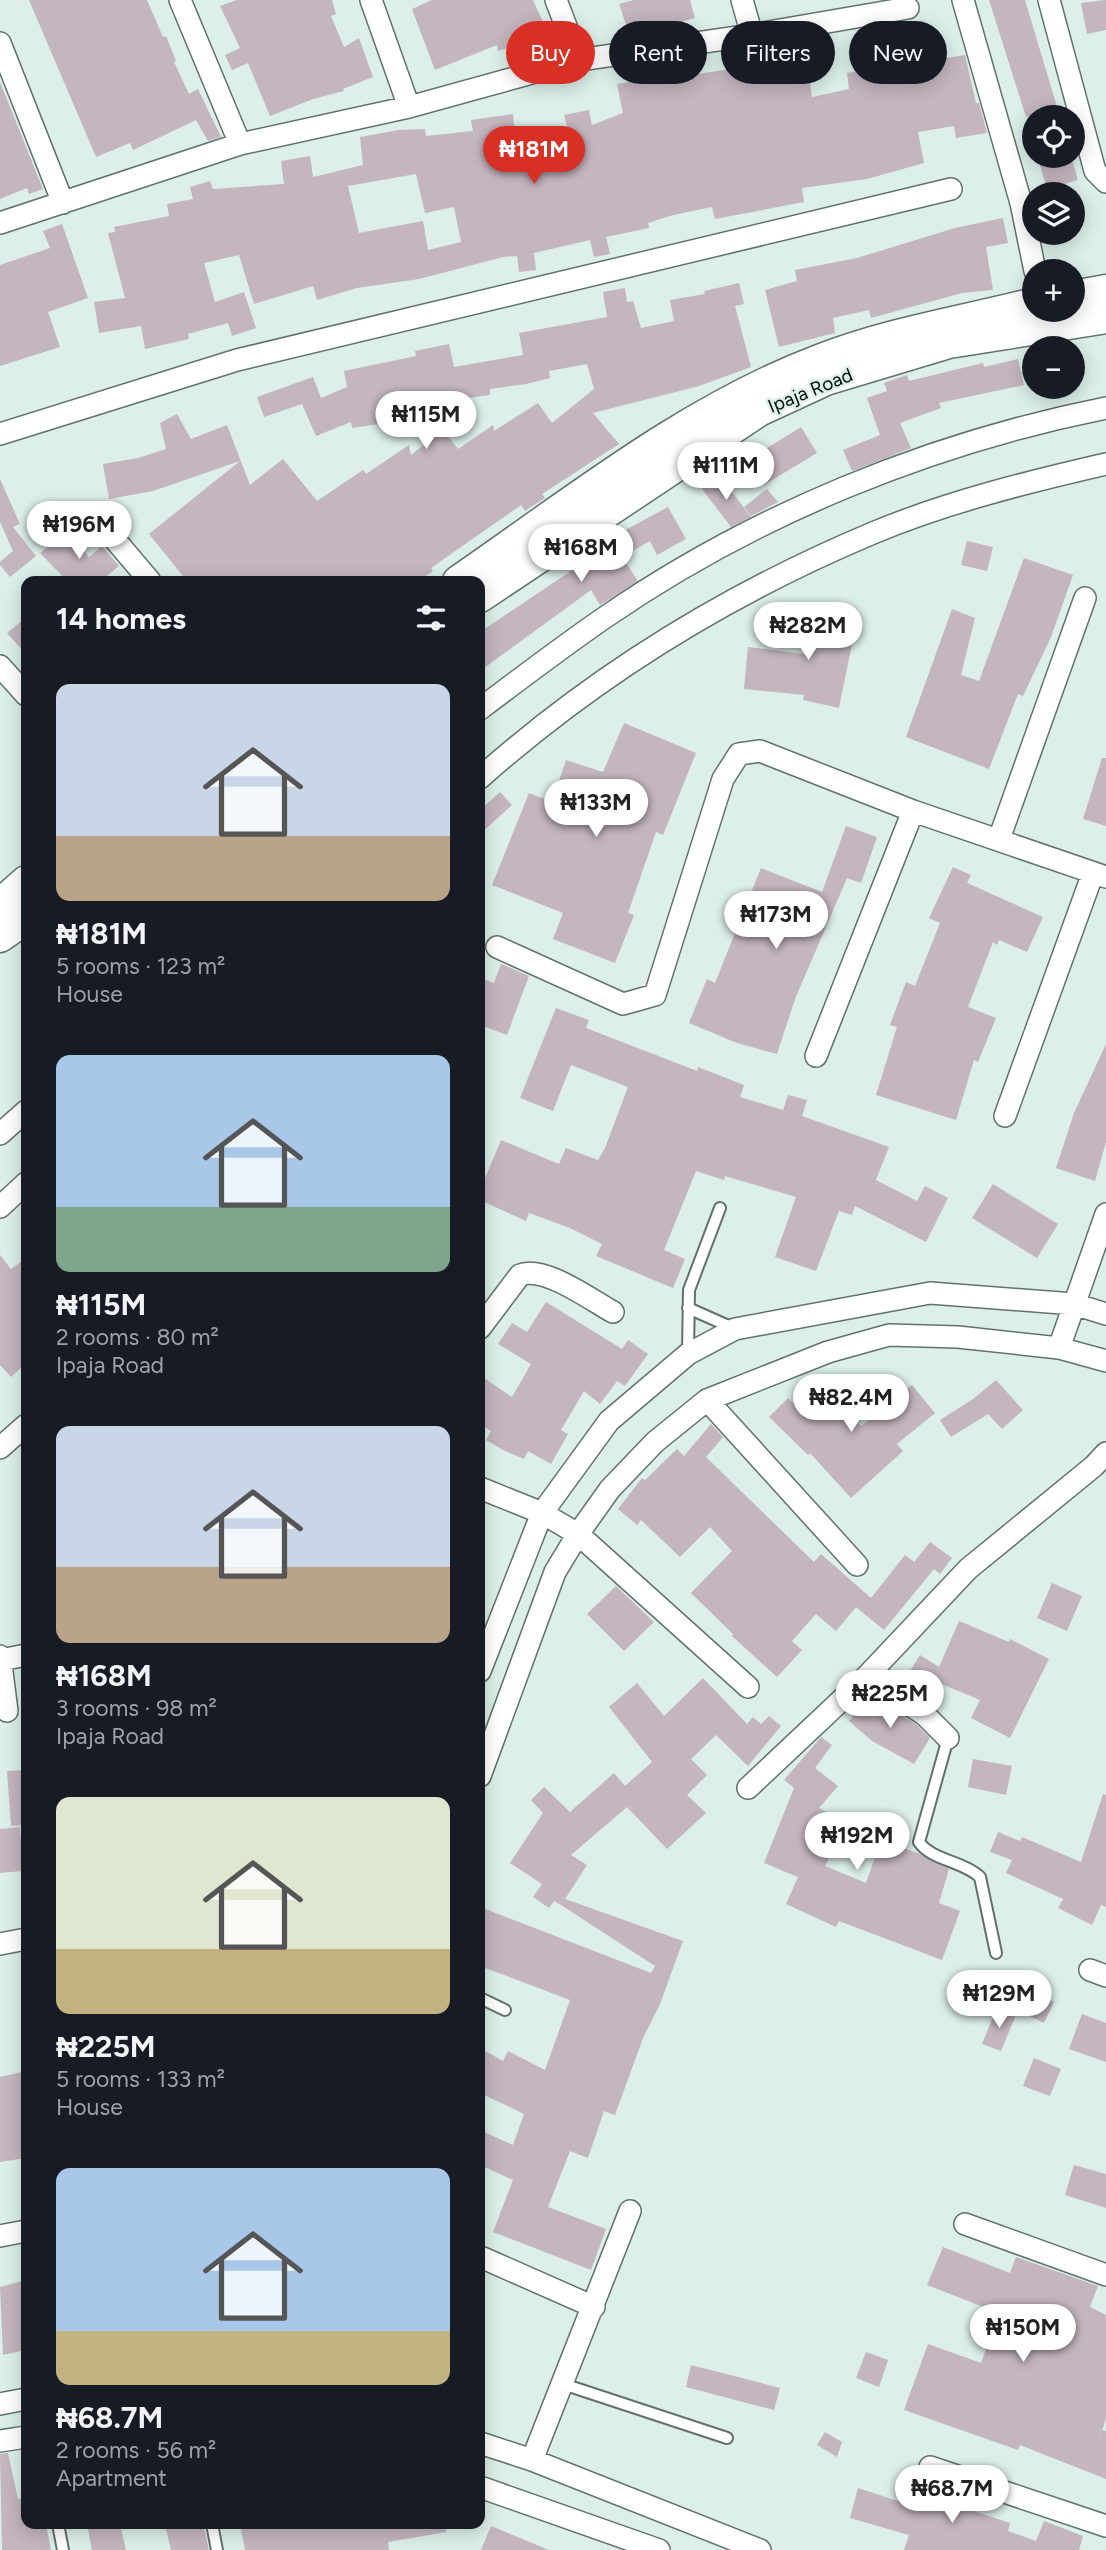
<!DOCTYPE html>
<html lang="en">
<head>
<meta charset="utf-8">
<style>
	body { margin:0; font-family:Figtree,sans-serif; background:#20242c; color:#f1f3f6; height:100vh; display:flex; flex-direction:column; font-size:26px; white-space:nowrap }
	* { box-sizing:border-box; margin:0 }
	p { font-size:23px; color:#9ea1a6 }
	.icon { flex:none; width:38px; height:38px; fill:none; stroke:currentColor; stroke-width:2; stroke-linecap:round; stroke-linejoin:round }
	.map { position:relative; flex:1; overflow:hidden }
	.drawer { position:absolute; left:21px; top:576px; width:464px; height:1953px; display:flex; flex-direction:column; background:#171b24; border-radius:14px; box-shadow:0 4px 18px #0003 }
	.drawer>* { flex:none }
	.guide { position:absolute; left:506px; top:21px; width:495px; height:63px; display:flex; gap:14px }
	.buttons { position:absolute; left:1022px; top:105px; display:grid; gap:14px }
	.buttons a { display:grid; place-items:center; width:63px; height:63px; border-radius:50%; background:#171b24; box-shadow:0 4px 18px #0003; font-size:35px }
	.price { position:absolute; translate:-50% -60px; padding:0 16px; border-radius:24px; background:#fff; color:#222; font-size:23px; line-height:46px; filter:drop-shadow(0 2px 4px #0008) }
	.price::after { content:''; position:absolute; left:50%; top:42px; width:21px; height:16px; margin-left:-10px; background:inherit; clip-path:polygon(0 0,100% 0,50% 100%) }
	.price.on { background:#d93025; color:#fff }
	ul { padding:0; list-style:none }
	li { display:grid; align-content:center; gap:14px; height:371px; padding:0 35px }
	li span { display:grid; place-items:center; height:217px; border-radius:14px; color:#555 }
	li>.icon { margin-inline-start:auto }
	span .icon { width:126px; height:126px; fill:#fffc; stroke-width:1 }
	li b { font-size:30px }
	h2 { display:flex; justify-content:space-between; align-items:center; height:84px; padding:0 35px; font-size:30px }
	.chip { padding:0 24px; border-radius:32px; background:#171b24; box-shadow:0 4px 18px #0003; font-size:24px; line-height:63px }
	.chip.on { background:#d93025; color:#fff }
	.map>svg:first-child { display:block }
	.building { fill:#c4b5bf; fill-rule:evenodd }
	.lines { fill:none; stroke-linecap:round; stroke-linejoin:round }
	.service-casing { stroke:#61726d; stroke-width:14 }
	.minor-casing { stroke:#61726d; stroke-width:24 }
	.secondary-casing { stroke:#61726d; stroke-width:33 }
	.service { stroke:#fff; stroke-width:10 }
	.minor { stroke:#fff; stroke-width:21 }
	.secondary { stroke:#fff; stroke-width:30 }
	.labels { text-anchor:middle; stroke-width:5; stroke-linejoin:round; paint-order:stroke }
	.street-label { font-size:19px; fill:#070e0c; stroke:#dcefe9 }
</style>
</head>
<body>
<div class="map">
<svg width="1106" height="2550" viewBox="0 0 1106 2550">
	<rect width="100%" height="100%" fill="#dcefe9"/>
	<path class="building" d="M29,0H147L163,37L166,36L176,61L174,62L189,94L198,89L221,137L208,141L196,120L133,150L130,143L96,157Z
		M237,0H332L336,14L331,16L344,47L359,38L373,77L343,89L344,91L313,99L270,116L248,63L232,70L225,55L240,48L220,6Z
		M432,0H533L543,22L514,35L517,45L498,51L497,45L435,70L412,9Z
		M634,0H690L695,18L673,24V21L630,36L619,4Z
		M989,0H1025L1060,117H1026Z
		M1106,0V30L1087,34L1081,3Z
		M927,33L935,60L965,55L976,103H979L987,133L956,138L954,126L918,132L924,163L867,179L802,188L804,202L715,219L712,207L673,215L648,223L649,228L606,237L610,254L594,257L590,240L534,253L536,270L519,272L517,256L503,257L419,279L357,288L317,300L313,286L254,304L239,255L204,263L215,302L244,292L256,328L232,336L228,323L188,334L189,339L145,349L141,326L99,333L94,302L125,298L108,233L115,232L114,227L169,216L167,204L193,199L190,187L210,181L213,189L284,184L281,161L310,156L313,177L363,165L360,137L399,130L425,129L426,136L473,131L471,120L513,114L515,135L568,129L564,115L589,110L592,125L623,113L617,84L676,74V77L738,68V63L777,59L776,56L806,55L812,97L849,89L847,73L901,62L898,37ZM416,174L425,213L454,207L461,242L428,250L423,221L359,233L348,186Z
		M0,82L43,189L29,194L27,188L0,199Z
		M1037,156H1071L1078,180L1047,189Z
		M1003,218L1008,243L986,247L993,290L962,293L871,318L869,310L833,318L835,333L779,347L765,290L797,281L795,270L857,258L955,228Z
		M62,224L88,298L48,312L60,347L0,366V265L50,248L43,231Z
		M739,283L744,304L735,306L751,367L699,386L593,413L619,444L542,494L545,498L525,511L521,505L431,568L433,571L418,581H187L149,534L240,461L153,491L109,499L103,464L138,458L166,449L160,423L177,414L191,439L227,425L250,485L283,459L317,501L363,470L366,474L409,445L411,455L443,430L458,449L493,425L494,431L538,403L552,423L594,389L587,364L549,371L550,378L526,384L490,389V395L423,404L426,408L405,413L406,420L352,428L351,422L316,436L302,404L264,417L257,397L313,377L321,398L347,387L344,371L416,356L415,351L449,344L454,367L523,355L519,333L607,317L603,292L625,288L627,302L633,301L641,328L674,321L670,300L705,294L704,291Z
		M1018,359L1024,385L939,403L941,408L900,423L911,448L852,471L843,450L880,435L867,398L887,391L884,383L907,375L909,381L983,363L984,367Z
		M801,427L817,453L764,485L748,460Z
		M719,475L751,517L731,527L702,489Z
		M0,479L20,524L13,527L36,556L10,577L0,565V562L13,551L0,522Z
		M767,489L778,502L751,516L744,507Z
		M668,507L686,539L657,555L650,541L622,557L638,581L600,605L591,590L480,671V632L596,554L592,548Z
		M68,531L89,557L102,546L119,566L101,581H67L40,553Z
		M967,541L993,547L987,571L961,565Z
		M1024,558L1073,575L1051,637L1023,696L1018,694L989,769L906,737L952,609L975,618L961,675L979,681Z
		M817,607L862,620L858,635L854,634L839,708L803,700L804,695L744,689L748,647L805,654Z
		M26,617V654L7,633Z
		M624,723L696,753L663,835L656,832L628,913L634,915L615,963L553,939L563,913L492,885L529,793L552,802L566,760L603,772Z
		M1102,758H1106V826L1083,819Z
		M500,792L512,805L480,834V810Z
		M846,826L877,837L861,883L847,878L795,999L777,1054L737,1043L689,1023L707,979L715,983L761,868L822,892Z
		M953,867L971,875L967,883L1043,917L1027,952L999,940L997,945L993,942L968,1007L996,1018L978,1062L974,1060L956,1120L876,1095L897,1027L890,1025L906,982L915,986L940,923L929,918Z
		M501,964L529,976L507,1035L480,1025V978L494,983Z
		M556,1008L589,1020L586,1028L697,1071L698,1067L744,1085L740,1097L783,1110L788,1095L807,1100L802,1116L889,1147L876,1180L917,1201L925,1186L948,1198L926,1242L855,1206L852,1215L839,1211L816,1271L775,1257L796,1197L725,1176L724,1180L696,1171L664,1250L685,1259L673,1288L596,1256L602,1244L570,1228L529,1213L526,1221L480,1200V1190L501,1140L559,1164L566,1148L598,1160L605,1148L628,1087L571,1065L553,1111L520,1098Z
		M1106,1044V1142L1095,1181L1056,1168L1074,1113Z
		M993,1184L1058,1224L1037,1258L972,1218Z
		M0,1255L11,1269L26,1258V1363L11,1377L0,1365Z
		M546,1302L622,1349L628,1340L648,1354L625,1386L617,1381L600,1404L584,1391L561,1430L568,1434L551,1464L528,1451L524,1459L503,1450L486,1440L491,1431L480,1424V1375L512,1397L531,1364L498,1344L512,1323L527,1332Z
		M996,1380L1023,1410L1002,1429L988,1414L951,1437L940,1420L973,1399Z
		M816,1383L861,1426L912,1385L935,1413L897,1444L903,1451L851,1498L810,1453L808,1455L769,1417L788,1398L795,1405Z
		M711,1424L723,1437L706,1457L814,1562L821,1554L871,1598L905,1555L914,1562L930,1542L952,1558L940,1574L934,1569L884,1630L856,1607L836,1631L816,1614L792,1641L802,1650L777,1677L732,1636L733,1634L691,1593L732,1551L710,1527L680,1557L641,1520L637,1525L618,1509L642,1478L645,1480L677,1449L684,1456Z
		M1052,1583L1082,1596L1067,1631L1037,1618Z
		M616,1586L654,1622L624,1651L587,1614Z
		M959,1621L1009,1642L1010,1639L1049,1659L1010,1738L971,1718L980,1700L927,1678L921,1688L905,1679L920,1655L939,1667Z
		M703,1678L747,1724L753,1717L761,1724L769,1716L781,1726L748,1766L716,1735L691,1759L707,1775L687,1795L706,1813L667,1849L627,1807L571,1855L587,1865L565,1899L683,1941L660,2004L643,2038L615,2115L604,2111L588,2158L570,2151L548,2207L606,2229L591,2270L493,2232L513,2180L480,2165V2130L513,2145L524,2114L480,2093V2048L503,2061L508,2051L545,2070L570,2000L480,1966V1907L651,1973L655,1966L561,1905L554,1901L549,1908L533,1897L542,1884L510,1863L543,1813L531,1800L544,1787L570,1812L614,1773L625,1786L652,1762L609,1707L637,1683L664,1716Z
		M871,1696L917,1725L930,1738L914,1764L872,1741L849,1721Z
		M821,1737L832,1745L815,1768L838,1786L819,1808L848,1823L825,1866L866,1883L880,1841L918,1853L949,1869L939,1903L960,1911L942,1960L839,1921L836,1927L786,1904L798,1877L764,1863L794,1788L784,1780Z
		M973,1759L1012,1766L1006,1795L968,1787Z
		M26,1770V1825L11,1826L7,1771Z
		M1103,1794L1106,1795V1907L1101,1905L1092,1925L1058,1908L1063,1899L1006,1873L1012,1860L990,1852L998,1832L1020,1841L1022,1837L1081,1862Z
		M20,1827L23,1871L0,1873V1829Z
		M1021,1986L1054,2002L1044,2023L1010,2007Z
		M996,2010L1015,2017L1001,2051L982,2044Z
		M1082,2014L1106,2023V2062L1069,2049Z
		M1034,2058L1061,2069L1050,2096L1023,2086Z
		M26,2071V2158L0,2162V2077Z
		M1074,2165L1106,2174V2208L1065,2195Z
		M943,2247L1010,2273L1016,2257L1098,2286L1090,2307L1106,2315V2418L1098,2444L1102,2430L1106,2431V2479L1020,2445L1018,2450L904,2410L928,2344L981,2363L999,2313L927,2285Z
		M26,2280V2350L3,2355L0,2287Z
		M866,2352L888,2360L879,2387L856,2378Z
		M691,2365L780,2388L774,2410L686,2387Z
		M825,2432L842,2442L837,2457L817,2445Z
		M8,2453L18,2499L26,2497V2524H46L51,2550H2L0,2454Z
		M858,2488L898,2501L904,2488L1010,2523L1008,2531L1036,2541L1044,2521L1083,2536L1079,2550H904L909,2535L850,2518Z
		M87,2524H120L126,2550H92Z
		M165,2524H203L209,2550H171Z
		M240,2524H445L446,2532L388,2542L389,2550H245Z
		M491,2526L549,2550H481Z"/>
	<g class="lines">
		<defs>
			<path id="service" d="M688,1308L733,1328
				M688,1354L689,1290L720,1208
				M948,1738L919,1842C931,1860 963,1861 980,1877L996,1953
				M480,1998L505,2010
				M563,2384L727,2438
				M58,2524L63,2550
				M212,2524L217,2550"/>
			<path id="minor" d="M180,0L240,144
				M371,0L409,107
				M556,0L579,60
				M742,0L752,35
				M963,0L1021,203L1035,271
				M1049,0L1095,171L1106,182
				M0,43L63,203
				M0,223L240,144L409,107L579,60L752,35L908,8
				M0,434L237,360L951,189
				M105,528L150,581
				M0,666L26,695
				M480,709C521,678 562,647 604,618C753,515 930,443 1106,408
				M480,778C596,675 730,593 873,533C947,502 1028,482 1106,464
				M999,839L1085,598
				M497,947L623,1004L655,995L723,779L739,754L760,751L913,811L1106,877
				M816,1056L913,811
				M1005,1116L1093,873
				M0,1134L26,1111
				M0,1207L26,1183
				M480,1328L520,1275C544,1265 591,1300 613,1312
				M1059,1348L1106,1214
				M707,1400L857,1565
				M0,1448L26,1425
				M480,1488L542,1513L578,1534L748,1687
				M0,1656L7,1711
				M1,1660L26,1655
				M480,1671L542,1513L609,1421L688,1354L735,1329L930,1293L1074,1304L1106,1314
				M866,1677L925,1715L948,1738
				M480,1776L555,1572L578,1534L610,1489L655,1442L707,1400L828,1352L889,1335L958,1337L1059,1348L1106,1361
				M748,1788L866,1677L968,1569L1094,1466L1106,1453
				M0,1944L26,1939
				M1090,1970L1106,1976
				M965,2224L1106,2275
				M0,2236L26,2231
				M483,2258L594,2307
				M0,2404L26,2399
				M0,2441L26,2437
				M480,2443L532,2460L760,2550
				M532,2460L630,2211
				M930,2467L1106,2526
				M480,2487L659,2550"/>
			<path id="secondary" d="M1073,296L1106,290
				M458,581C573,502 687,410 819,360C887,333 963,321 1034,303
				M480,597L759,411L826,380L949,343L1106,318
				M0,904L26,881
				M0,937L26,919"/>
		</defs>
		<use href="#service" class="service-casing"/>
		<use href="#minor" class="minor-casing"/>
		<use href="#secondary" class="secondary-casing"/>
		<use href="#service" class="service"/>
		<use href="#minor" class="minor"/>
		<use href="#secondary" class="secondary"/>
	</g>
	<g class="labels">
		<g class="street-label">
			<text transform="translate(810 390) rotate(-22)" y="7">Ipaja Road</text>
		</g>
	</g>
</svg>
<div class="buttons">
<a><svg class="icon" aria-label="locate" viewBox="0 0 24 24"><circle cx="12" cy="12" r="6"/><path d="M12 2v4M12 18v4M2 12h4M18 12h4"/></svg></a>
<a><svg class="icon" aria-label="layers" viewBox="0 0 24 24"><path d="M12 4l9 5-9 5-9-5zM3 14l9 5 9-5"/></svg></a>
<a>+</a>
<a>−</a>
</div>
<b class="price on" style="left:534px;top:186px">₦181M</b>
<b class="price" style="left:426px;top:451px">₦115M</b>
<b class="price" style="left:726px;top:502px">₦111M</b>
<b class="price" style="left:79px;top:561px">₦196M</b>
<b class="price" style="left:581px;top:584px">₦168M</b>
<b class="price" style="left:808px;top:662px">₦282M</b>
<b class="price" style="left:596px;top:839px">₦133M</b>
<b class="price" style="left:776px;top:951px">₦173M</b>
<b class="price" style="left:851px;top:1434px">₦82.4M</b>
<b class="price" style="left:890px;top:1730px">₦225M</b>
<b class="price" style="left:857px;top:1872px">₦192M</b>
<b class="price" style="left:999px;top:2030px">₦129M</b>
<b class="price" style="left:1023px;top:2364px">₦150M</b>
<b class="price" style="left:952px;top:2525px">₦68.7M</b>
<div class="guide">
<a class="chip on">Buy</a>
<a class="chip">Rent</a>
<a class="chip">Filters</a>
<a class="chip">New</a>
</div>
<section class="drawer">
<h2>14 homes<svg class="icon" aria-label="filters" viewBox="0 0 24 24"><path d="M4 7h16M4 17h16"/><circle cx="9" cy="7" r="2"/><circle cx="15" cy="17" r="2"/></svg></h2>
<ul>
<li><span style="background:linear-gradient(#c9d6e8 70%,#b9a48a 0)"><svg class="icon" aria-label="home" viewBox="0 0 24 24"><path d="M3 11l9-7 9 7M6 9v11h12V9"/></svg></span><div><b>₦181M</b><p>5 rooms · 123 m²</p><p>House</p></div></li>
<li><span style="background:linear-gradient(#a9c7e8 70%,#7fa58c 0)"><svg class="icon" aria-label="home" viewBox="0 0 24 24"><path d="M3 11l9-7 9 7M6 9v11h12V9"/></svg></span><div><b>₦115M</b><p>2 rooms · 80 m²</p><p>Ipaja Road</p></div></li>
<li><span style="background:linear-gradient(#c9d6e8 65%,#b9a48a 0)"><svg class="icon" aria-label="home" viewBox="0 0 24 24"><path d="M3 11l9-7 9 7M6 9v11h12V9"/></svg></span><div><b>₦168M</b><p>3 rooms · 98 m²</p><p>Ipaja Road</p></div></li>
<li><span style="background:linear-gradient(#dfe7d0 70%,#c2b280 0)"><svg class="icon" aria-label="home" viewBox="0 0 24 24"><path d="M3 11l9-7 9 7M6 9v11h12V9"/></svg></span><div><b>₦225M</b><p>5 rooms · 133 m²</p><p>House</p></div></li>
<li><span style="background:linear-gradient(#a9c7e8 75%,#c2b280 0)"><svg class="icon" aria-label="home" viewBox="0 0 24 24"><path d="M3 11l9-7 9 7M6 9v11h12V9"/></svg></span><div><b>₦68.7M</b><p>2 rooms · 56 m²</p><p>Apartment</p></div></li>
</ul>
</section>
</div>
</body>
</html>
